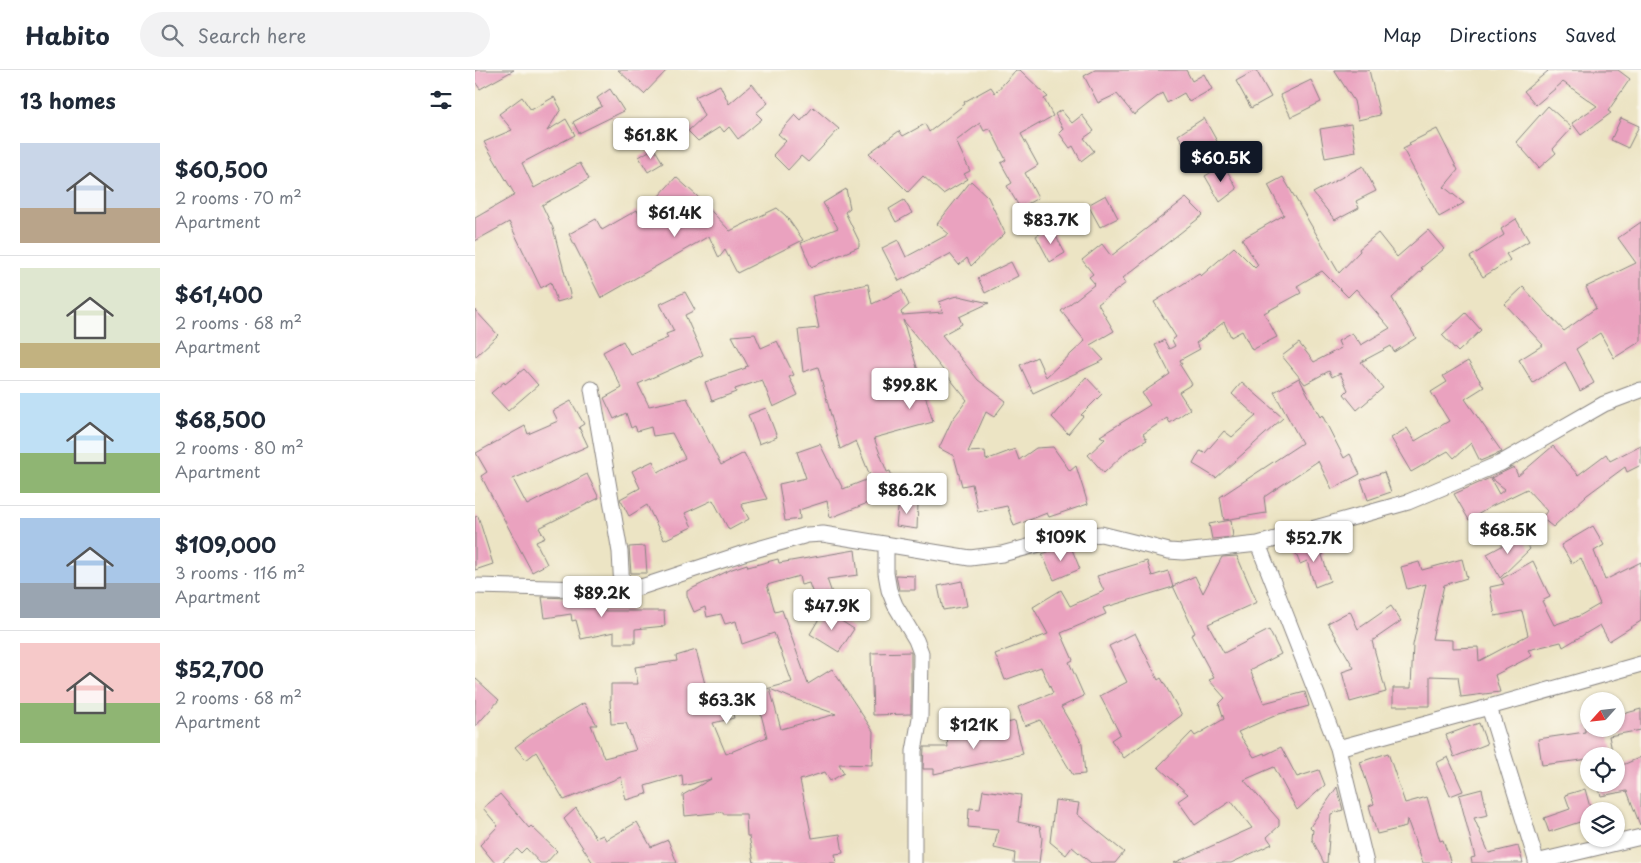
<!DOCTYPE html>
<html lang="en">
<head>
<meta charset="utf-8">
<style>
	body { margin:0; font-family:"Playpen Sans",sans-serif; background:#f2f2f3; color:#1f2937; height:100vh; display:flex; flex-direction:column; font-size:19px; white-space:nowrap }
	* { box-sizing:border-box; margin:0 }
	p { font-size:16px; color:#747a83 }
	.icon { flex:none; width:28px; height:28px; fill:none; stroke:currentColor; stroke-width:2; stroke-linecap:round; stroke-linejoin:round }
	.map { position:relative; flex:1; overflow:hidden }
	.side { display:flex; flex-direction:column; background:#fff; width:475px }
	.side>* { flex:none }
	.needle { width:32px; rotate:243deg }
	.fabs { position:absolute; left:1105px; top:622px; display:grid; gap:10px }
	.fabs a { display:grid; place-items:center; width:45px; height:45px; border-radius:50%; background:#fff; box-shadow:0 1px 4px #0004; font-size:25px }
	.price { position:absolute; translate:-50% -42px; padding:0 11px; border-radius:5px; background:#fff; color:#222; font-size:16px; line-height:32px; filter:drop-shadow(0 1px 2px #0008) }
	.price::after { content:''; position:absolute; left:50%; top:30px; width:15px; height:11px; margin-left:-8px; background:inherit; clip-path:polygon(0 0,100% 0,50% 100%) }
	.price.on { background:#111827; color:#fff }
	ul { padding:0; list-style:none }
	li { display:flex; align-items:center; gap:15px; height:125px; padding:0 20px }
	li+li { border-top:1px solid #e0e1e3 }
	li span { display:grid; place-items:center; flex:none; width:140px; height:100px; border-radius:0px; color:#555 }
	li>.icon { margin-inline-start:auto }
	span .icon { width:60px; height:60px; fill:#fffc; stroke-width:1 }
	li b { font-size:21px }
	h2 { display:flex; justify-content:space-between; align-items:center; height:60px; padding:0 20px; font-size:21px }
	header { display:flex; align-items:center; gap:30px; box-sizing:border-box; height:70px; padding:0 25px; background:#fff; border-bottom:1px solid #e0e1e3 }
	header strong { font-size:24px }
	nav { display:flex; gap:28px; margin-inline-start:auto; font-size:18px }
	.search { width:350px; height:45px; background:#f2f2f3; display:flex; align-items:center; gap:12px; box-sizing:border-box; padding:0 18px; border-radius:28px; color:#747a83; font-size:19px }
	main { display:flex; flex:1; min-height:0 }
	.map>svg:first-child { display:block }
	.building { fill:#eaa2bf; fill-rule:evenodd }
	.lines { fill:none; stroke-linecap:round; stroke-linejoin:round }
	.minor-casing { stroke:#878380; stroke-width:17 }
	.minor { stroke:#fff; stroke-width:15 }
</style>
</head>
<body>
<header>
<strong>Habito</strong>
<div class="search"><svg class="icon" aria-label="search" viewBox="0 0 24 24"><circle cx="10" cy="10" r="6"/><path d="M15 15l6 6"/></svg>Search here</div>
<nav><a>Map</a><a>Directions</a><a>Saved</a></nav>
</header>
<main>
<section class="side">
<h2>13 homes<svg class="icon" aria-label="filters" viewBox="0 0 24 24"><path d="M4 7h16M4 17h16"/><circle cx="9" cy="7" r="2"/><circle cx="15" cy="17" r="2"/></svg></h2>
<ul>
<li><span style="background:linear-gradient(#c9d6e8 65%,#b9a48a 0)"><svg class="icon" aria-label="home" viewBox="0 0 24 24"><path d="M3 11l9-7 9 7M6 9v11h12V9"/></svg></span><div><b>$60,500</b><p>2 rooms · 70 m²</p><p>Apartment</p></div></li>
<li><span style="background:linear-gradient(#dfe7d0 75%,#c2b280 0)"><svg class="icon" aria-label="home" viewBox="0 0 24 24"><path d="M3 11l9-7 9 7M6 9v11h12V9"/></svg></span><div><b>$61,400</b><p>2 rooms · 68 m²</p><p>Apartment</p></div></li>
<li><span style="background:linear-gradient(#bfe0f5 60%,#8fb573 0)"><svg class="icon" aria-label="home" viewBox="0 0 24 24"><path d="M3 11l9-7 9 7M6 9v11h12V9"/></svg></span><div><b>$68,500</b><p>2 rooms · 80 m²</p><p>Apartment</p></div></li>
<li><span style="background:linear-gradient(#a9c7e8 65%,#9aa5b1 0)"><svg class="icon" aria-label="home" viewBox="0 0 24 24"><path d="M3 11l9-7 9 7M6 9v11h12V9"/></svg></span><div><b>$109,000</b><p>3 rooms · 116 m²</p><p>Apartment</p></div></li>
<li><span style="background:linear-gradient(#f6c9c9 60%,#8fb573 0)"><svg class="icon" aria-label="home" viewBox="0 0 24 24"><path d="M3 11l9-7 9 7M6 9v11h12V9"/></svg></span><div><b>$52,700</b><p>2 rooms · 68 m²</p><p>Apartment</p></div></li>
</ul>
</section>
<div class="map">
<svg width="1166" height="793" viewBox="0 0 1166 793">
	<rect width="100%" height="100%" fill="#fbf7ec"/>
	<filter id="ink" filterUnits="userSpaceOnUse"><feTurbulence type="fractalNoise" baseFrequency=".02" numOctaves="2"/><feDisplacementMap in="SourceGraphic" scale="10" xChannelSelector="R" yChannelSelector="G"/><feConvolveMatrix kernelMatrix="1 2 1 2 8 2 1 2 1" color-interpolation-filters="sRGB"/></filter>
	<filter id="wash" filterUnits="userSpaceOnUse"><feTurbulence type="fractalNoise" baseFrequency=".0096" numOctaves="4" result="noise"/><feDisplacementMap in="SourceGraphic" scale="20" xChannelSelector="R" yChannelSelector="G"/><feGaussianBlur stdDeviation="1.12" result="paint"/><feColorMatrix in="noise" values="0 0 0 0 0 0 0 0 0 0 0 0 0 0 0 0 0 1.4 0 .05"/><feComposite in="paint" operator="in"/></filter>
	<g filter="url(#wash)">
		<rect width="100%" height="100%" fill="#ece4c4"/>
		<g id="blocks">
			<path class="building" d="M0,0H39L5,19L0,12Z
				M143,0H192L169,24Z
				M541,0H545L573,27L569,29L578,46L546,64L563,95L550,103L563,128L545,138L532,116L537,113L526,93L531,90L515,58L509,61L505,53L481,71L495,101L489,104L493,109L468,124L448,106L433,122L394,83L424,61L428,66L450,54L454,62L490,34L489,32L516,17L520,23Z
				M620,0H711L717,11L729,4L737,19L714,32L709,23L692,33L687,23L659,45L642,24L623,33L609,6Z
				M781,0L796,27L776,38L761,11Z
				M859,0H894L905,45L883,50L879,31Z
				M1072,0H1143L1155,9L1133,41L1136,43L1106,65L1097,53L1122,36L1088,12L1061,35L1049,21L1073,1Z
				M836,10L846,32L816,47L805,25Z
				M277,14L293,33L281,43L287,49L263,69L254,57L249,62L245,57L223,71L213,61L229,46L220,27L245,15L254,34Z
				M135,19L149,41L104,63L98,52L127,36L122,28Z
				M47,27L56,40L79,27L86,39L72,61L91,49L100,65L47,93L59,118L105,93L114,109L67,135L78,158L96,228L82,232L76,212L66,218L34,152L0,171V148L40,125L9,72L37,60L24,44Z
				M1073,36L1097,58L1078,79L1081,83L1064,98L1041,72Z
				M338,37L364,59L333,92L326,86L313,100L298,85L311,71L303,64L320,45L326,51Z
				M586,40L597,53L607,45L619,61L609,68L619,81L606,91L598,76L595,78L584,63L588,59L580,44Z
				M729,48L753,91L737,100L723,72L712,79L703,65Z
				M1146,48L1164,56L1153,78L1136,70Z
				M876,54L881,82L850,88L845,59Z
				M962,59L983,100L969,117L989,133L964,147L928,79L936,75L934,73Z
				M179,78L188,93L173,102L164,87Z
				M749,95L762,119L745,132L730,106Z
				M888,96L901,121L881,131L884,138L867,147V146L860,150L838,123Z
				M201,107L222,126L255,161L302,138L311,146L328,170L262,203L250,180L244,188L234,166L126,228L94,164L121,149L127,160L162,140L165,147Z
				M808,107L864,203L885,181L884,179L903,163L922,187L953,160L969,179L946,198L948,199L917,228L941,268L919,282L916,276L886,292L908,318L882,340L869,324L873,320L865,303L857,307L854,301L830,314L807,286L824,273L839,292L866,278L863,271L877,263L882,271L883,270L886,275L915,258L881,219L873,227L847,201L822,216L826,223L789,243L802,267L777,280L767,261L756,267L749,252L721,273L725,279L705,290L707,294L705,295L717,314L704,322L715,339L695,353L692,348L668,364L672,370L651,382L629,403L613,385L630,369L625,366L675,335L667,323L695,304L680,275L689,270L694,279L700,276L697,270L701,267L679,232L724,204L726,206L759,177L780,198L783,195L767,169L809,145L793,115Z
				M496,111L513,127L530,163L496,196L492,188L484,195L475,184L424,211L407,178L423,170L431,187L474,164L462,154Z
				M371,119L375,138L370,142L384,171V177L336,197L326,173L363,158L348,133Z
				M631,125L643,148L625,157L613,135Z
				M711,128L728,145L648,208L651,213L623,234L639,261L615,275L629,290L558,323L545,295L562,287L571,307L610,271L586,241L620,214L614,207L618,204L607,190L627,174L636,186Z
				M429,130L437,143L421,152L414,139Z
				M1041,149L1054,171L1031,184L1035,190L1008,207L995,187L1029,165L1026,159Z
				M1166,152V271L1139,288L1125,263L1101,279L1119,313L1105,321L1090,292L1058,313L1044,290L1068,275L1030,234L1048,217L1089,261L1121,238L1111,217L1161,193L1143,168Z
				M576,157L590,183L575,192L561,166Z
				M536,192L543,206L510,223L503,208Z
				M393,214L397,234L427,220L434,235L426,242L427,245L468,242L464,232L478,227L484,226L514,233L484,247L487,254L467,265L503,310L531,331L519,347L511,342L493,382L510,381L511,390L540,379L544,390L561,378L578,377L595,401L601,396L613,434L574,447L572,443L539,456L532,436L503,442L497,414L487,416L479,386L464,378L477,350L492,330L428,250L458,352L399,368L412,402L415,401L423,421L355,448L352,431L324,440L325,449L310,451L304,414L331,408L322,382L345,374L362,409H363L368,419L396,408L381,371L365,379L343,297L328,302L323,260L344,258L337,226Z
				M210,222L220,240L210,245L228,285L163,314L174,336L212,328L246,395L269,383L292,429L266,434L274,449L254,460L238,430L210,443L217,457L189,470L172,435L154,446L145,429L165,418L157,401L178,391L183,402L210,388L197,363L178,366L176,357L162,361L160,356L156,358L151,343L139,349L129,328L147,318L128,282L148,271L155,284L193,268L191,264L199,261L185,234Z
				M0,240L23,265L0,287Z
				M991,243L1006,260L983,282L967,265Z
				M280,264L286,278L302,271L319,305L314,307L323,325L298,337L287,310L260,319L261,322L237,331L230,312L271,298L270,297L273,296L257,266Z
				M993,291L1009,317L990,329L1027,382L1005,391L996,373L979,388L973,381L936,402L916,368L932,358L940,371L974,351L956,322L972,312L968,306Z
				M49,299L63,315L33,341L16,323L29,312L30,314Z
				M611,307L627,324L606,345L608,346L593,364L577,347Z
				M824,308L845,347L847,345L869,388L875,384L885,404L857,419L843,391L789,427L791,443L749,450L745,427L827,373L799,322Z
				M767,312L808,348L741,408L718,394L725,381L730,383L749,361L757,367L781,346L757,324Z
				M96,331L109,354L104,357L113,376L38,409L52,435L112,404L124,428L64,458L70,468L61,472L72,494L57,502L6,406L12,402L1,383L50,356L53,364L83,351L78,341Z
				M291,338L302,367L284,374L273,345Z
				M1166,375V395L1152,402L1150,397L1112,425L1078,457L1067,448L1072,441L1052,419L1017,436L994,450L979,424L1015,408L1024,424L1030,419L1016,408L1039,397L1043,406L1078,376L1103,405L1131,384L1135,391Z
				M909,402L916,422L893,430L886,410Z
				M424,430L440,432V433L443,434L442,459L421,456Z
				M3,446L18,494L0,500V447Z
				M756,450L758,467L737,469L734,454Z
				M1118,456L1129,475L1119,481L1130,510L1166,492V551L1134,571L1125,555L1088,577L1086,572L1053,580L1057,586L1020,605L1025,622L986,627L983,607L955,606V636H918V618H936L938,575L951,514L932,519L926,497L944,492L947,500L987,489L992,508L969,515L957,569L977,570V578L1003,577L1004,591L1053,565L1047,541L1020,546L1015,517L1029,514L1026,509L1058,491L1075,527L1067,531L1079,555L1104,546L1125,534L1106,488L1097,494L1086,475Z
				M1047,465L1055,479L1025,508L1012,484Z
				M843,471L849,484L847,485L855,511L840,517L832,491L825,494L820,481Z
				M170,476L172,503H156L154,477Z
				M596,477L605,499L579,510L567,484L585,478Z
				M380,480L383,505L352,509L359,529L342,535L334,513L326,515L324,506L292,515L300,542L307,540L333,614L357,599L398,661L397,695L364,694L369,703L355,711L350,702L325,710L337,768L365,764L368,783L360,784L362,793H279L274,766H272L271,744H248V742L210,746L208,725L236,709L208,716L207,705L170,716L172,724L151,730L146,707L89,730L61,682L51,690L40,677L61,661L109,633L122,655H116L129,688L161,680L151,653L136,654L135,630H136V614H163L160,597L202,591L201,586L221,580L230,614H232L236,635L255,631L259,648L238,653L251,684L292,667L280,622L317,612L299,563L267,574L261,551L250,554L246,544L232,547L230,537L219,542L212,526V521L257,499L272,494L273,497L303,489L304,493ZM295,619L314,627L361,644L306,659Z
				M762,486L782,532L733,554L749,583L794,560L806,584L775,600L789,633L830,622L834,636L804,644L763,662L779,687L789,683L790,685L806,677L822,707L844,700L850,715L822,740L799,697L769,710L804,750V756L792,767L797,774L756,793H699L777,758L756,731L720,755L703,731L713,724L683,697L717,662L720,666L749,649L744,634L750,628L734,610L739,608L716,565L720,563L698,516L720,506L728,523L747,487Z
				M672,491L677,506L693,501L698,517L628,538L631,544L586,563L598,590L594,592L609,626L586,637L607,673L610,704L598,705L565,650L550,656L543,637L578,623L566,597L530,610L520,584L573,564L558,537L586,520L595,536L629,521L622,506Z
				M421,505L440,506V520H424Z
				M487,511L492,536L468,540L463,516Z
				M67,527L120,529V534L126,533V541H189L190,556L160,559V573H139V562L106,569L101,550L97,551L96,544L70,548Z
				M916,536L926,551L897,571L911,622L875,632L867,602L879,598L853,553L875,541L883,559Z
				M349,540L379,559L364,582L335,564Z
				M660,563L683,610L686,608L707,645L649,688L636,670L645,664L625,626L652,612L634,576Z
				M436,582V644L398,645L396,583Z
				M0,608L24,630L0,657Z
				M1166,639V660L1134,666L1138,686H1114V689L1067,695L1063,669L1110,662V656L1114,655V659H1141V646Z
				M540,651L548,684L459,704V699H448L449,677H473L472,668L491,665L492,670L526,663L524,655Z
				M1004,653L1012,674L979,687L971,665Z
				M913,683L930,733L952,727L965,771L968,770L976,793H948L932,749L931,757L902,764L894,736L899,734L885,692Z
				M973,687L988,721L975,726L961,693Z
				M1166,687V754L1165,755L1152,721L1126,726L1123,714H1141V698Z
				M862,717L868,740L856,744L852,793H849L837,769L838,760L835,757Z
				M1007,719L1013,745L999,748L1014,783L1043,776L1048,793H997L996,788L1000,787L984,725Z
				M1110,719L1116,741H1114V749L1074,762L1069,748L1095,739L1090,725Z
				M508,720L546,725L543,752L565,757L567,768L564,793H539L540,783L519,778L523,760L493,757L494,738L505,739Z
				M25,724L54,758L56,756L82,781L71,793H65L51,778L46,783L42,779L26,793H20L5,775L23,756L8,738Z
				M580,730L604,733L602,744L649,782L640,793H616L597,777L591,785L575,772Z
				M101,738L121,768L128,765L131,770L162,752L176,777L193,770L202,793H118L89,749Z"/>
		</g>
	</g>
	<g filter="url(#ink)">
		<use href="#blocks" fill-opacity="0" stroke="#878380" stroke-width="1"/>
		<g class="lines">
			<defs>
				<path id="minor" d="M117,319L145,482L147,520
					M783,474L863,678L891,793
					M411,475V503L414,520L420,535L441,570L446,583L445,648L439,681V793
					M0,516L147,520L166,517L269,483L332,465L348,464L495,488L527,484L583,469L626,464L694,481L708,482L783,474L933,432L1026,393L1129,334L1166,320
					M1014,637L1062,793
					M863,678L1014,637L1166,594
					M1061,792L1166,767"/>
			</defs>
			<use href="#minor" class="minor-casing"/>
			<use href="#minor" class="minor"/>
		</g>
	</g>
</svg>
<div class="fabs">
<a><svg class="needle" viewBox="-14 -14 28 28"><path d="M0-13l5 13h-10z" fill="#e53935"/><path d="M0 13l5-13h-10z" fill="#747a83"/></svg></a>
<a><svg class="icon" aria-label="locate" viewBox="0 0 24 24"><circle cx="12" cy="12" r="6"/><path d="M12 2v4M12 18v4M2 12h4M18 12h4"/></svg></a>
<a><svg class="icon" aria-label="layers" viewBox="0 0 24 24"><path d="M12 4l9 5-9 5-9-5zM3 14l9 5 9-5"/></svg></a>
</div>
<b class="price" style="left:176px;top:90px">$61.8K</b>
<b class="price on" style="left:746px;top:113px">$60.5K</b>
<b class="price" style="left:200px;top:168px">$61.4K</b>
<b class="price" style="left:576px;top:175px">$83.7K</b>
<b class="price" style="left:435px;top:340px">$99.8K</b>
<b class="price" style="left:432px;top:445px">$86.2K</b>
<b class="price" style="left:1033px;top:485px">$68.5K</b>
<b class="price" style="left:586px;top:492px">$109K</b>
<b class="price" style="left:839px;top:493px">$52.7K</b>
<b class="price" style="left:127px;top:548px">$89.2K</b>
<b class="price" style="left:357px;top:561px">$47.9K</b>
<b class="price" style="left:252px;top:655px">$63.3K</b>
<b class="price" style="left:499px;top:680px">$121K</b>
</div>
</main>
</body>
</html>
